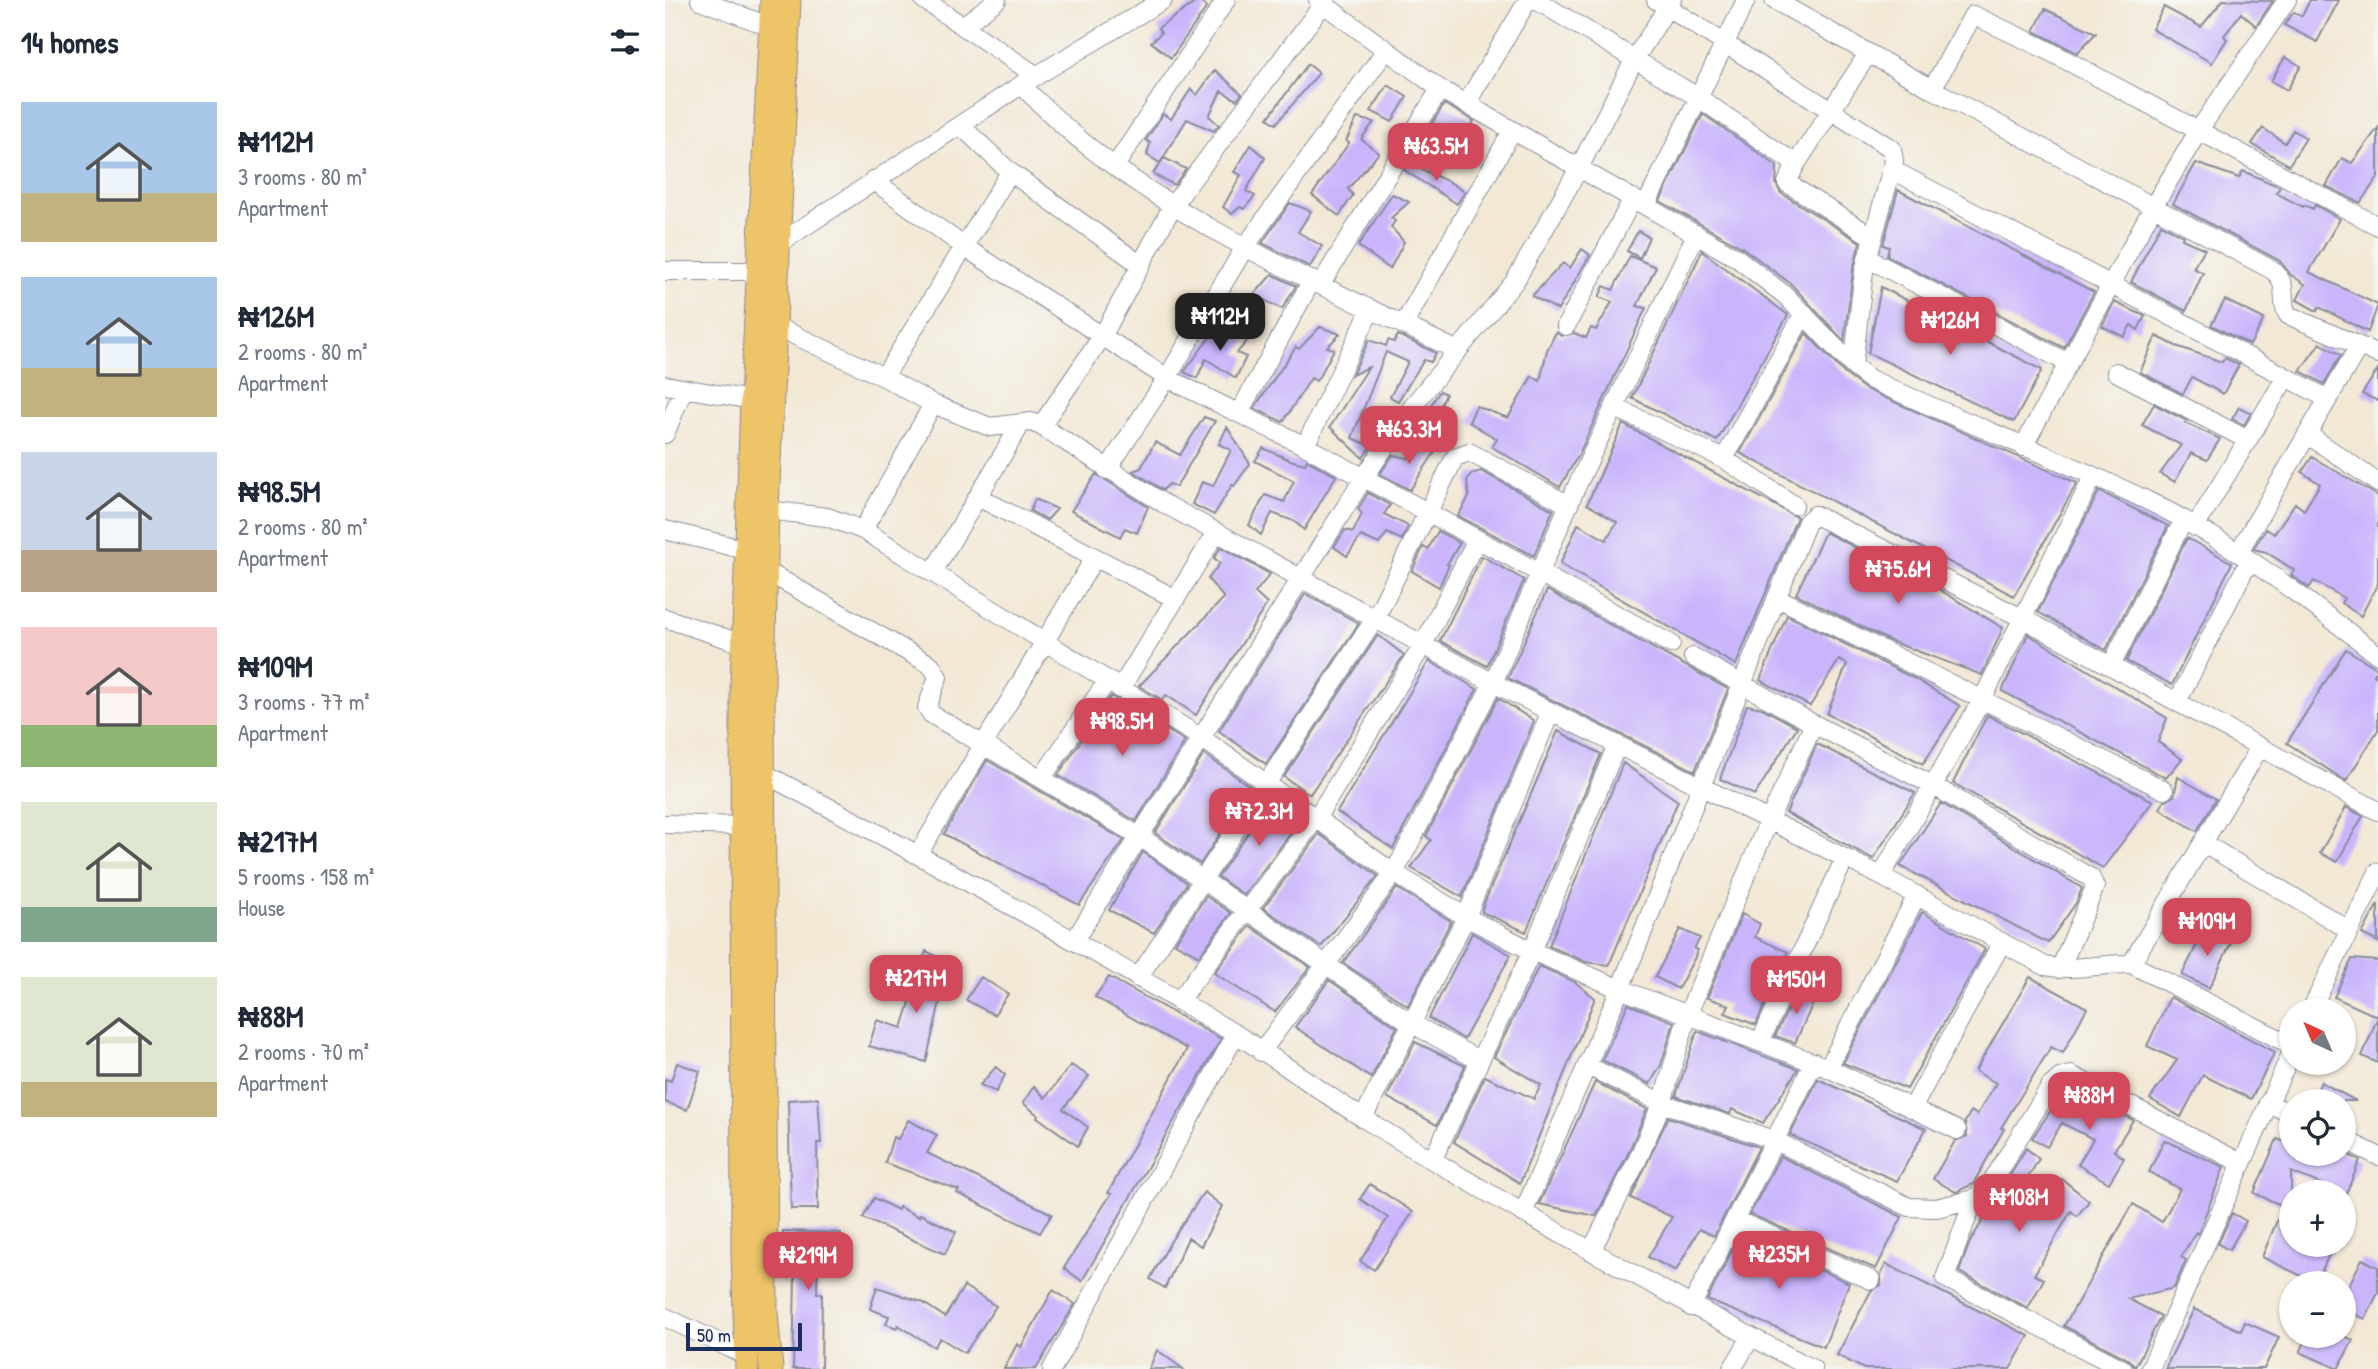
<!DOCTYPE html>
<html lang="en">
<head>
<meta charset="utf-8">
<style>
	body { margin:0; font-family:"Patrick Hand",sans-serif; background:#f2f2f3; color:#1f2937; height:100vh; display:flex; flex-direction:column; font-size:26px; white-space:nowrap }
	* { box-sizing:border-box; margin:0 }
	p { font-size:23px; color:#747a83 }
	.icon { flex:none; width:38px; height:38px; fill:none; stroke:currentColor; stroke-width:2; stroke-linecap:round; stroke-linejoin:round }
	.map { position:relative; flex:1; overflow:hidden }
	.panel { display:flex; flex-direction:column; background:#fff; width:665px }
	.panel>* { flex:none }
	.needle { width:46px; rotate:316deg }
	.fabs { position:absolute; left:1614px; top:998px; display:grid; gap:14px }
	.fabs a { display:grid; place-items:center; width:77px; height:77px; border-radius:50%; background:#fff; box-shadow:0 2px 5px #0004; font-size:35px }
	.scale { position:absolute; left:21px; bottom:18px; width:116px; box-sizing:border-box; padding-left:7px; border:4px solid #1b2f5e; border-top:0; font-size:19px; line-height:24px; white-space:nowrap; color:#1b2f5e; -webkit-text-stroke:5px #f6f6f2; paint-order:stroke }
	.price { position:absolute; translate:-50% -60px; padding:0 16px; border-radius:14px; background:#d1495b; color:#fff; font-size:23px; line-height:46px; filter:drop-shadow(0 2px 4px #0008) }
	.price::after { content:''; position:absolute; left:50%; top:42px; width:21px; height:16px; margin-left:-10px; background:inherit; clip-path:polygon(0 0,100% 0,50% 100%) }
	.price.selected { background:#222; color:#fff }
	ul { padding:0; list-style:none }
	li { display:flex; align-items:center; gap:21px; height:175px; padding:0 21px }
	li span { display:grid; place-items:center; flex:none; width:196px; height:140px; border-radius:0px; color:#555 }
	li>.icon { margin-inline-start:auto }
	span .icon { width:84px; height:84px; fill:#fffc; stroke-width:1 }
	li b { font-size:30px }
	h2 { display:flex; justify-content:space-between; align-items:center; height:84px; padding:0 21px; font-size:30px }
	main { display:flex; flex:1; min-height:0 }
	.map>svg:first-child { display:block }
	.building { fill:#cab5fd }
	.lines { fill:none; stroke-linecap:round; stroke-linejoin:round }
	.minor-casing { stroke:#878c9a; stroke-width:20 }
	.major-casing { stroke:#878c9a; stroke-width:25 }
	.minor { stroke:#fff; stroke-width:18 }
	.major { stroke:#eec469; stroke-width:23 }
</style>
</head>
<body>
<main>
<section class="panel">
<h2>14 homes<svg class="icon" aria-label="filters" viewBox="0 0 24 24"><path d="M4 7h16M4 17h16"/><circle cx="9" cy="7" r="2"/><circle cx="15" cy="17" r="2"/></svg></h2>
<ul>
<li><span style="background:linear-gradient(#a9c7e8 65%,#c2b280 0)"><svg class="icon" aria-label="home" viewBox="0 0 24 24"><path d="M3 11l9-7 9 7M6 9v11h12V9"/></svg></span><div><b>₦112M</b><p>3 rooms · 80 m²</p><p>Apartment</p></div></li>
<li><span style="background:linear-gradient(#a9c7e8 65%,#c2b280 0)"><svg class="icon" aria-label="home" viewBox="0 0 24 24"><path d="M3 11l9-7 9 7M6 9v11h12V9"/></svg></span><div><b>₦126M</b><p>2 rooms · 80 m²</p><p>Apartment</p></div></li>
<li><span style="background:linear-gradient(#c9d6e8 70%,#b9a48a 0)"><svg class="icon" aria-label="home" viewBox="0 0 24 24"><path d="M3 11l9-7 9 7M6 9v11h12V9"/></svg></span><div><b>₦98.5M</b><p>2 rooms · 80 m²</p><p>Apartment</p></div></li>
<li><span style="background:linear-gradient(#f6c9c9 70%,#8fb573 0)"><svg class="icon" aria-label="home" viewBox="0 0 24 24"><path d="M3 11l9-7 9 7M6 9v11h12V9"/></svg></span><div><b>₦109M</b><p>3 rooms · 77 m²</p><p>Apartment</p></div></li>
<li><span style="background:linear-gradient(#dfe7d0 75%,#7fa58c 0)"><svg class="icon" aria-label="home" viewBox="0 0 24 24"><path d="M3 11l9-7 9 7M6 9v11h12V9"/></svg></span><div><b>₦217M</b><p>5 rooms · 158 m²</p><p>House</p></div></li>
<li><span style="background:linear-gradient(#dfe7d0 75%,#c2b280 0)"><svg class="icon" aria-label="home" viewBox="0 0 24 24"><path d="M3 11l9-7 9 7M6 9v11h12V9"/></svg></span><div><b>₦88M</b><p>2 rooms · 70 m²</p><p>Apartment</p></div></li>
</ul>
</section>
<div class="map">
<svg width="1713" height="1369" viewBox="0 0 1713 1369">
	<rect width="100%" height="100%" fill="#f6f6f2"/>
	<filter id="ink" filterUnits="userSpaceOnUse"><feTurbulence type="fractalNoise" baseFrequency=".0143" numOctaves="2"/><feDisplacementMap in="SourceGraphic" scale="14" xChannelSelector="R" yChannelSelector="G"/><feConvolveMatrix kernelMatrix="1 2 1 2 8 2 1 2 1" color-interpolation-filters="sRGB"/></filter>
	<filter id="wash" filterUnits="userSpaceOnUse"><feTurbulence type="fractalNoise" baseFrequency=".00686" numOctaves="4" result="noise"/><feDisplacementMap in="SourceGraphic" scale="28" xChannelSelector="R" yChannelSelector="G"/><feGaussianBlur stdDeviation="1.57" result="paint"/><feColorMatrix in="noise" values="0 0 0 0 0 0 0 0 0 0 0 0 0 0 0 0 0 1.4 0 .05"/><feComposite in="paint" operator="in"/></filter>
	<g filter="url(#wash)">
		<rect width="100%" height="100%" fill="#f3e8d5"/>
		<g id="blocks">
			<path class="building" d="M534,0L542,7L506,58L486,42L496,33L493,28Z
				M1558,0L1608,1L1591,26L1576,13L1559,36L1562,39L1547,63L1487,29L1499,7L1536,27Z
				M1645,0H1674L1652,42L1619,25L1629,12L1637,16Z
				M1380,9L1431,33L1412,53L1369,31Z
				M1620,57L1636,66L1622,90L1606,81Z
				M643,64L654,73L611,124L603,118Z
				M550,70L577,94L572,100L556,91L544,116L554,125L549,131L522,119L495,163L482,155L485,143L481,140L498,114L506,119L526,89L532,95Z
				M723,85L742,97L727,122L706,111Z
				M779,104L809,121L798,137L796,134L791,139L765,127Z
				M1038,114L1112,166L1111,184L1116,193L1195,242L1188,270L1179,341L1126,284L1078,248L995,201Z
				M692,118L709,122L696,139L714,153L683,189L688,195L674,216L647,195L684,143L681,141Z
				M1598,128L1620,143L1628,130L1641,138L1624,165L1587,144Z
				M1713,128V177L1695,203L1661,186L1677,158L1687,163Z
				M586,145L600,158L581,191L590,196L579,209L575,207L567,214L558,207L576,175L569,172Z
				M499,158L521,169L509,185L488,174Z
				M743,163L786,183L800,192L792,204L739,170Z
				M1531,163L1574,178L1578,171L1615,187L1611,193L1638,207L1639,205L1648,209L1650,205L1675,219L1644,272L1713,305L1703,332L1654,307L1652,311L1632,300L1640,284L1626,275L1615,261L1508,204Z
				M1233,190L1429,292L1399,348L1222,256L1224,247L1218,245Z
				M727,194L744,202L726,218L730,221L726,227L739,242L725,269L693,246Z
				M625,203L646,211L633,232L657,246L645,267L597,243Z
				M1496,224L1518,236L1517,239L1540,249L1528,268L1538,273L1521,311L1466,282Z
				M973,231L984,237L975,258L962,251Z
				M917,249L925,255L893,310L867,296L898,263L905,268Z
				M1037,251L1123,315L1052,441L967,398Z
				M965,256L991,267L972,306L981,308L915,452L895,487L827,447L832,439L804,422L811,406L843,418L867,376L875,381L882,350L891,332L896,336L909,333L921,338L926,328L931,330L947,302L934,297L939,286L948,290Z
				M607,274L631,286L617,309L589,295Z
				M1216,287L1377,370L1349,422L1203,353Z
				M1560,300L1599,319L1585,345L1546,325Z
				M1449,302L1480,316L1473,330L1466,325L1459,337L1437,326Z
				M554,325L582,341L572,353L581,357L571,378L541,359L532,378L519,372Z
				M655,327L675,334L662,347L669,349L657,372L651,381L646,378L618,422L589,408L631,347L634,349Z
				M1141,333L1180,374L1200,389L1412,483L1349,596L1075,453Z
				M733,335L771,353L766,362L759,360L733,401L725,397L743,362L721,352L687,438L706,446L698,458L665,427L704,367L687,375L704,340L721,346L723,340L729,342Z
				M1491,336L1511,346L1557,362L1560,358L1574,365L1558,394L1527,377L1518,394L1475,372Z
				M1655,343L1676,355L1659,384L1635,371Z
				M1713,369V401L1697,394Z
				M775,391L781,394L767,425L754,423Z
				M1489,404L1522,421L1520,423L1555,439L1542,460L1526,453L1510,482L1495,474L1516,445L1477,425Z
				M1574,407L1586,413L1579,425L1567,419Z
				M539,417L550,421L511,487L504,484L498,490L468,471L476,468L490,442L515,455Z
				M958,424L1132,517L1071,665L895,564L913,524L941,540L952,522L922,504Z
				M562,427L585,464L569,486L567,485L549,515L527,504L537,482L548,486L566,450L554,444Z
				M762,440L774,446L745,490L715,474L728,455L748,459Z
				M598,448L625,460L640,464L642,460L671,476L639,530L629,521L607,513L596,535L584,525L600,495L619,502L629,481L590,461Z
				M1647,457L1713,496V583L1696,616L1676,603L1679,598L1649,581L1644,588L1626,575L1629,570L1601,552L1588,549L1601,529L1609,534L1630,503L1639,510L1655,484L1637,472Z
				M816,471L888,510L869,556L793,516L804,497L802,481L806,474Z
				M431,474L483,507L472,533L460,528L455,537L406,511Z
				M1434,491L1503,526L1441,650L1373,612Z
				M703,493L725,505L719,514L743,526L737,540L722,533L714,544L696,536L682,556L669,547L680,530L688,532L697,514L693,509Z
				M370,499L392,509L382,520L365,511Z
				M773,531L795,543L782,564L784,565L774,587L747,571L758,547L763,549Z
				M1160,532L1273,589L1338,628L1317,675L1225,641L1131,594Z
				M1522,538L1567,563L1507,685L1461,661Z
				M556,547L605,574L590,593L602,604L531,715L501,695L497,700L474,686L559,598L543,579L555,563L549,558Z
				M817,556L859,580L822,666L775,641Z
				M882,590L1063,689L1030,771L843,678Z
				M640,594L694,623L601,764L554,731Z
				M1122,615L1250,679L1295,706L1258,764L1162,714L1182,664L1174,660L1145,706L1095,680Z
				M1363,634L1502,718L1493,742L1517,759L1501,778L1337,691Z
				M713,635L739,655L645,794L619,777Z
				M1681,649L1713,669L1709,675L1713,678V730L1681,781L1622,743Z
				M764,661L812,689L728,849L672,812Z
				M446,696L520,741L471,821L393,775Z
				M833,698L869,721L797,897L746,868L766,840L761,836Z
				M1082,705L1097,708L1132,727L1090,795L1055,779Z
				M1322,715L1488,801L1438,868L1288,783Z
				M893,731L936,754L861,932L817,912V908Z
				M1152,744L1250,793L1208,859L1121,813Z
				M539,754L586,787L535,864L490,833Z
				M322,760L459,840L414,905L279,834Z
				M958,763L1013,801L944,965L921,962L884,946Z
				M1513,777L1551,799L1532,831L1495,809L1499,801L1509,796Z
				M605,801L635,821L579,895L553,877Z
				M1276,803L1417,888L1411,903L1383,943L1235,866Z
				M1681,807L1698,816L1672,862L1655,853Z
				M654,834L713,876L656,947L598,908Z
				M478,852L522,883L489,933L444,910Z
				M732,888L786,921L743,1006L678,963Z
				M541,896L566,913L534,956L510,943Z
				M1713,904V942L1697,934Z
				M1257,912L1320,949L1242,1089L1178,1063Z
				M1077,914L1095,924L1090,937L1123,952L1116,965L1112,963L1100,990L1105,992L1091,1025L1060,1013L1064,1005L1042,998Z
				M585,926L645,967L610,1012L549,973Z
				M1540,928L1567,941L1544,988L1517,975Z
				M1015,929L1035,938L1029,949L1032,950L1030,957L1013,989L990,977Z
				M807,933L846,955L799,1039L764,1018Z
				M261,951L284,963L261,1062L204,1046L212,1020L237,1028Z
				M1687,959L1713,961V1017L1669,997Z
				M874,966L910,982L930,998L855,1183L789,1142L820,1076L869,1099L876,1085L829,1057Z
				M316,977L343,994L329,1015L301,1000Z
				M444,977L556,1039L417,1281L399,1268L446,1194L443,1193L522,1049L430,997Z
				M1365,977L1422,1008L1398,1053L1386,1047L1336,1128L1339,1129L1308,1184L1291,1192L1268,1179L1290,1141L1302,1136L1300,1122L1306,1111L1312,1115L1331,1083L1310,1071Z
				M664,980L732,1027L706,1078L630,1027Z
				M1133,988L1149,996V1001L1130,1043L1110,1036Z
				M1505,997L1610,1052L1586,1099L1538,1075L1516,1117L1485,1099L1512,1060L1482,1046Z
				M963,1004L1009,1022L996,1065L985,1084L937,1060Z
				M1713,1017V1063L1697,1056Z
				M1032,1031L1133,1069L1098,1123L1067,1109L1065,1114L1011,1096Z
				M750,1042L800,1066L772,1125L722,1097Z
				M12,1063L35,1071L22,1110L0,1102V1079L6,1081Z
				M406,1065L424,1076L398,1109L423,1127L413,1146L372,1117L373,1115L358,1103L369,1086L380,1098Z
				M331,1067L340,1075L331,1092L315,1085Z
				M1153,1079L1261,1129L1232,1181L1125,1135Z
				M930,1082L982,1109L962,1156L931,1216L874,1204Z
				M1656,1082L1691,1101H1647Z
				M1401,1088L1430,1106L1433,1102L1468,1120L1449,1151L1459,1158L1444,1183L1413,1165L1428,1139L1397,1123L1382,1147L1367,1138Z
				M153,1098L156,1143H152L153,1209H126L123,1100Z
				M1003,1117L1094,1147L1049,1236L1034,1229L1011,1271L983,1257L1007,1217L966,1198Z
				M243,1120L272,1135L262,1153L387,1214L375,1233L292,1193L294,1190L220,1163L228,1137L233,1139Z
				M1612,1139L1626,1144V1153H1679L1695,1160L1681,1194L1626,1172V1244H1669L1651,1283L1597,1257L1618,1206L1589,1193Z
				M1499,1140L1559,1167L1533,1234L1531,1232L1516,1257L1521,1260L1509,1288L1463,1299L1496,1316L1470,1367L1463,1359L1399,1326L1468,1204L1497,1222L1515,1189L1484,1172Z
				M1361,1148L1374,1159L1359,1184L1381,1197L1397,1179L1424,1201L1412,1216L1406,1211L1369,1275L1379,1279L1363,1308L1294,1272L1305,1242Z
				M1115,1156L1237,1217L1211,1269L1085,1214Z
				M705,1184L748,1212L709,1270L695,1261L723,1218L695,1199Z
				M539,1192L557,1206L536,1246L523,1238L500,1288L485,1279L506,1241Z
				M209,1198L233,1210L234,1207L254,1217L255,1214L291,1232L280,1254L198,1218Z
				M1567,1213L1581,1221L1564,1250L1553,1244Z
				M118,1231L176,1233L175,1254H153L152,1293H157L156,1369H128L130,1276L128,1257H117Z
				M1075,1234L1184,1283L1159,1347L1042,1300Z
				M1697,1259L1713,1267V1293L1700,1319L1678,1309V1297Z
				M1221,1264L1364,1336L1345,1369H1199L1172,1355L1206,1291L1216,1285V1274Z
				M299,1286L331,1306L300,1353L275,1338L269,1347L233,1325L232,1328L221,1324L224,1316L205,1309L212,1287L257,1302L280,1317Z
				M388,1290L410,1304L371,1369H339L352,1344L356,1347Z
				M1529,1309L1576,1331L1580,1322L1614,1337L1599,1369H1500Z
				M1644,1335H1677L1688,1340L1673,1369L1635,1352Z
				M492,1350L518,1369H484Z"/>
		</g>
	</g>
	<g filter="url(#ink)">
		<use href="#blocks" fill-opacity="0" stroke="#878c9a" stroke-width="2"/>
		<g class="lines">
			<defs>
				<path id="minor" d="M35,0L106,27
					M259,0L372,76
					M653,0L775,89L1072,258L1121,296L1188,366L1205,379C1297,422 1392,457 1483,501C1566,541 1641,599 1713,655
					M871,0L1034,98L1131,164
					M991,0L1227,149L1229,161L1199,271L1188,366
					M1109,0L1267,89L1609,271C1625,287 1614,301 1623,315L1713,354
					M299,25L332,0
					M1203,54L1131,164L1122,183L1206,236
					M356,85C377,105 397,126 419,143C530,233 666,289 793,351
					M1267,89L1308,15L1378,48L1713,226
					M801,104L863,0
					M295,125L345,172L476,265
					M450,166L561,0
					M1226,169L1663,399
					M208,180L298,246L502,378L640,446L1006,644
					M981,205L1081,0
					M113,244L356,85L498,0
					M1202,258L1403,363
					M0,271H95
					M656,284L775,89
					M739,324L847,131
					M110,326L219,377L268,404L325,427L366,422L376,426L498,503L828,683L1216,876L1380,966C1408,972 1437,963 1466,964L1626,1045
					M901,326L968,198
					M1451,372L1583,440
					M219,377L345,172
					M0,385L87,400
					M951,408L1059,459L1129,505
					M574,413L647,280
					M376,426L438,335L508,205L658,4
					M0,434L18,390
					M1642,434L1713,483
					M640,446L706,309
					M1358,447L1488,207L1534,130L1622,0
					M1059,459L1139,313
					M442,470L502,378L580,247L721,50
					M313,497L511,599
					M92,509L162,517L198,530L535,737L729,873L801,917L867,951L955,989L1163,1068L1292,1130
					M1530,527L1621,377
					M0,530L81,550
					M198,530L268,404
					M1573,553L1694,346
					M101,571L266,665L273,677L262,707L266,714L474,836L746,1023L815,1061
					M268,572L356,424
					M1113,598L1499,790
					M0,618L78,644
					M1028,657L1149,724L1269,786L1426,878L1430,887L1395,969
					M1446,666L1518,521
					M455,689L551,533
					M1512,702L1584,561
					M100,774C258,856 413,941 567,1032C612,1058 654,1091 698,1118C845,1209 996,1290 1148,1369
					M377,778L442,681
					M0,824L76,826
					M1538,843L1684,930
					M254,853L430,557
					M1216,876L1318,698L1428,477
					M409,941L698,479L750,403L850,281L914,168L969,60L1007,0
					M1466,964L1595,747
					M473,978L710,619L790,457L804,452L904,505
					M514,1001L652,817L758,645L812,539
					M1646,1010L1713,872
					M1096,1040L1180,858
					M596,1052L729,873L828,683L909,492L1031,234
					M923,1066L997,1103L1109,1140L1244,1207L1271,1208L1309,1199L1327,1181L1385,1087L1395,1078L1406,1075L1576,1163
					M1163,1068L1252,895
					M1603,1103L1626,1114
					M1248,1107L1337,942
					M698,1118L801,917L885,713
					M1678,1139L1713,1156
					M768,1159L867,951L951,747
					M1309,1199L1280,1278L1458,1369
					M858,1213L955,989L1142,522L1150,515L1357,618L1713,811
					M1071,1220L1206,1280
					M926,1251L972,1161L997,1103L1023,1014L1104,820L1149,724
					M1026,1307L1149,1062
					M0,1317L82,1356
					M387,1369L571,1034
					M1067,1369L1086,1337
					M1485,1369L1626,1054"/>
				<path id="major" d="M82,1369L78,1255L77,684L87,400L107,0
					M106,1369L101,1313L98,685L102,508L124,0"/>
			</defs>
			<use href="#minor" class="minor-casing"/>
			<use href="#major" class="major-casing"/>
			<use href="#minor" class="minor"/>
			<use href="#major" class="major"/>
		</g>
	</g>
</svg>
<div class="fabs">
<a><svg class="needle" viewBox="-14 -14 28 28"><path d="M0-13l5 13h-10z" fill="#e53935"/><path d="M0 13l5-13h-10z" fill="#747a83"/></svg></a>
<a><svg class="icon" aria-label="locate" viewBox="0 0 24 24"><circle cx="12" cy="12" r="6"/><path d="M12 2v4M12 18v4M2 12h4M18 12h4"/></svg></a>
<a>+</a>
<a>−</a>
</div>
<div class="scale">50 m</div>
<b class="price" style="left:771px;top:183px">₦63.5M</b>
<b class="price selected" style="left:555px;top:353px">₦112M</b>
<b class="price" style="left:1285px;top:357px">₦126M</b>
<b class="price" style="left:744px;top:466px">₦63.3M</b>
<b class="price" style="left:1233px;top:606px">₦75.6M</b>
<b class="price" style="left:457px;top:758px">₦98.5M</b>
<b class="price" style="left:594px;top:848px">₦72.3M</b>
<b class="price" style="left:1542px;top:958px">₦109M</b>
<b class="price" style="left:251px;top:1015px">₦217M</b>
<b class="price" style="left:1131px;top:1016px">₦150M</b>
<b class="price" style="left:1424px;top:1132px">₦88M</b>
<b class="price" style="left:1354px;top:1234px">₦108M</b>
<b class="price" style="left:1114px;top:1291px">₦235M</b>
<b class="price" style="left:143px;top:1292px">₦219M</b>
</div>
</main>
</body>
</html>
